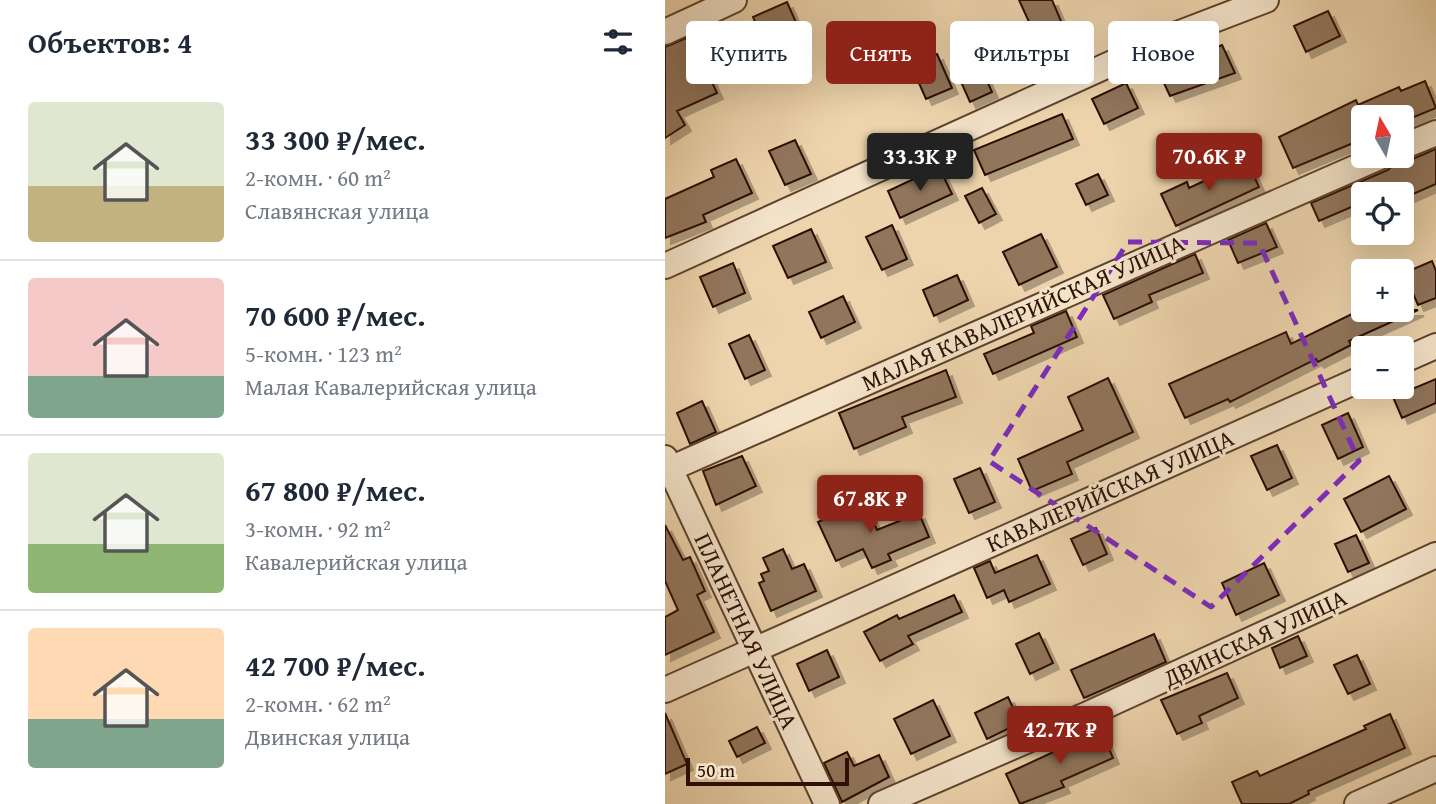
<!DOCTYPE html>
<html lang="ru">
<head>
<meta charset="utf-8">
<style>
	body { margin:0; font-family:"Gentium Book Plus",serif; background:#f2f2f3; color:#1f2937; height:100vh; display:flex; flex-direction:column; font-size:26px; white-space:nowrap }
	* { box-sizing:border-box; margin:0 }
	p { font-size:23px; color:#747a83 }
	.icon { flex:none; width:38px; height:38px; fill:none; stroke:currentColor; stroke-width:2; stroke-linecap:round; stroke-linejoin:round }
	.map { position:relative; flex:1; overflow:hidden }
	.drawer { display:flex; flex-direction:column; background:#fff; width:665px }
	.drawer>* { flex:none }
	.guide { position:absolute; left:21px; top:21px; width:644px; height:63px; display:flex; gap:14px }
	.needle { width:46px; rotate:351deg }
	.fabs { position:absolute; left:686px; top:105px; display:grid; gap:14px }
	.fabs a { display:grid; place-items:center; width:63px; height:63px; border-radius:7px; background:#fff; box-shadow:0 7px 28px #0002; font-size:35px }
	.scale { position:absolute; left:21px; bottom:18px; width:163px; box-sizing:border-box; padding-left:7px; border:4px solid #2e1103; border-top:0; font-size:19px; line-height:24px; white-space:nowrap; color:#2e1103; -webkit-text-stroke:5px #f3e3c9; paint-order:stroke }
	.price { position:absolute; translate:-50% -60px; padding:0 16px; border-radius:7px; background:#8f2418; color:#fff; font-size:23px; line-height:46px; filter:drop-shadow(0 2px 4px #0008) }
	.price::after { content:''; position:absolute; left:50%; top:42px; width:21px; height:16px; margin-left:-10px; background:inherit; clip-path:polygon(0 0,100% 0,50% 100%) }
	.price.on { background:#222; color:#fff }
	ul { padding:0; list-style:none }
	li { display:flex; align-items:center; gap:21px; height:175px; padding:0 28px }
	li+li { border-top:2px solid #e0e1e3 }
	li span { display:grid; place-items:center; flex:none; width:196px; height:140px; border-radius:7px; color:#555 }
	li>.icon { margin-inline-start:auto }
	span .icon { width:84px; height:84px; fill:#fffc; stroke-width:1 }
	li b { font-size:30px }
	h2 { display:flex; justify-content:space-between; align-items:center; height:84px; padding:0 28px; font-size:30px }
	.tag { padding:0 24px; border-radius:7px; background:#fff; box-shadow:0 7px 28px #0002; font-size:24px; line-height:63px }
	.tag.on { background:#8f2418; color:#fff }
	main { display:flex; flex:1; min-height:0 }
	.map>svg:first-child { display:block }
	.building { fill:#91765b; stroke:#2e1103; stroke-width:2; filter:url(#shadow) }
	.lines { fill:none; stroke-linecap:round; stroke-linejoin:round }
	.minor-casing { stroke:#5e422d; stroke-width:28 }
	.minor { stroke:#f3e3c9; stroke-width:24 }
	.marked { fill:none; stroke:#7b2cbf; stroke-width:5; stroke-dasharray:14 9; stroke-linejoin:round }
	.labels { text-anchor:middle; stroke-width:6; stroke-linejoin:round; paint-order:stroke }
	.street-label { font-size:24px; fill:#2e1103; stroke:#f3e3c9 }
</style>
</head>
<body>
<main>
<section class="drawer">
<h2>Объектов: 4<svg class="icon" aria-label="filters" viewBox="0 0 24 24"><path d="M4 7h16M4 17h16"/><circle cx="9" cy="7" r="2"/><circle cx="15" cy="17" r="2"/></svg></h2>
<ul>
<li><span style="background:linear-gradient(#dfe7d0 60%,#c2b280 0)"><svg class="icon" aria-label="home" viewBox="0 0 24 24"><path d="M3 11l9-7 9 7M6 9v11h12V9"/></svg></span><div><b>33 300 ₽/мес.</b><p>2-комн. · 60 m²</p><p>Славянская улица</p></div></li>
<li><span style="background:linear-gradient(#f6c9c9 70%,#7fa58c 0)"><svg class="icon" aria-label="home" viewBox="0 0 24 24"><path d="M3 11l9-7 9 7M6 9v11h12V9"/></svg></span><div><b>70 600 ₽/мес.</b><p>5-комн. · 123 m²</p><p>Малая Кавалерийская улица</p></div></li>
<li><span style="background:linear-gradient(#dfe7d0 65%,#8fb573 0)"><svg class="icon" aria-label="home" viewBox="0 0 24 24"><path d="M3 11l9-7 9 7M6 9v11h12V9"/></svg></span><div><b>67 800 ₽/мес.</b><p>3-комн. · 92 m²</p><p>Кавалерийская улица</p></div></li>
<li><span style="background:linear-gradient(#ffd9b3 65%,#7fa58c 0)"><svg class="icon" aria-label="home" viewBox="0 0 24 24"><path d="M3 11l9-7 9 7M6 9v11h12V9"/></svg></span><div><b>42 700 ₽/мес.</b><p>2-комн. · 62 m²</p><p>Двинская улица</p></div></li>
</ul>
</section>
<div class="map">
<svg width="771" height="804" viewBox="0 0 771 804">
	<defs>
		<filter id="shadow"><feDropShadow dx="6" dy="6" stdDeviation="0" flood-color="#0004"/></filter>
	</defs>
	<rect width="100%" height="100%" fill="#edd4ac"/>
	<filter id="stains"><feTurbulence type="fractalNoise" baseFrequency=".00286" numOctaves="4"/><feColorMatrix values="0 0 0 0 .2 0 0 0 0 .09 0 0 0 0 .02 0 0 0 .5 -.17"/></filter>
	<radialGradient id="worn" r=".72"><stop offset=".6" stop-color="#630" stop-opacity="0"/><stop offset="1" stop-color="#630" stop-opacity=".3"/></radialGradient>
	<path class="building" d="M354,0H387L396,21L369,33Z
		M122,2L133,27L99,43L88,17Z
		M663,11L675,36L641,52L629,26Z
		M26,36L52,93L12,111L20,125L0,138V47Z
		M207,40L219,68L198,77L186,50Z
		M557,45L570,73L505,96L492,68L514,59L515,63Z
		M272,54L287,88L261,99L246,65Z
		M314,63L327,92L305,102L292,73Z
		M760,81L771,108L737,122V117H698V139L628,168L614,137L691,100L693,105L734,87L736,91Z
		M461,83L473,108L439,124L427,99Z
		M397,114L408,139L320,175L309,150Z
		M130,140L146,174L120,185L104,151Z
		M771,149V184L737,199V194H698V202L654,221L646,203L723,170L732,161H743Z
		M71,159L87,193L38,215L41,222L0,238V199L49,177L46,170Z
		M582,161L594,187L511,226L496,194L522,182L524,188Z
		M274,167L287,194L235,218L223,191Z
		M433,174L443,195L421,205L411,184Z
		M317,188L331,214L314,223L300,196Z
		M601,223L612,247L573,263L563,240Z
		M227,225L242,259L217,270L201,237Z
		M146,229L161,262L123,278L108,246Z
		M376,234L392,267L354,285L338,252Z
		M530,254L538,273L484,295L487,302L449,319L438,295Z
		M767,261L771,271V298L753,305L739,273Z
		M68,263L80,293L48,307L35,277Z
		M292,275L303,300L269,316L258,290Z
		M178,296L190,322L156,338L144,312Z
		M695,310H753L684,341L686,345L653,362L651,359L565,402L563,399L520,418L504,384L621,332L626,344Z
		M401,311L412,337L328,374L319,354L369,333L366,326Z
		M84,335L100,370L80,379L64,344Z
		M281,370L291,397L237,417L241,427L189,449L174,413Z
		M443,378L468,432L402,462L407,474L367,491L353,459L418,430L403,397Z
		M771,379V403L737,418L728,397Z
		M37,401L51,432L25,444L12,413Z
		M683,413L698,447L673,459L657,425Z
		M612,445L627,478L602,490L586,456Z
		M77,456L91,486L51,505L38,471Z
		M315,468L330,502L304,513L289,479Z
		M724,476L741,509L696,532L679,499Z
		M199,501L212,530L254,513L264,537L223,554L226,560L207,568L198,549L171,561L153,522Z
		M0,525L18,560L25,557L40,591L32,595L49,632L0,655V617L13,610L0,581Z
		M431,528L442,554L418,565L406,539Z
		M691,535L704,563L683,572L670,544Z
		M118,549L127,569L139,564L151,591L106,611L94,583L99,581L96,574L104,571L98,558Z
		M372,555L385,584L344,602L339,590L322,598L309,568L325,561L330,573Z
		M599,563L614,595L571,615L557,583Z
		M289,595L297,612L243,636L248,644L215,661L199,632L232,615L234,619Z
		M374,633L388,663L365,674L351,644Z
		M489,634L501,662L419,698L406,670Z
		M633,636L642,656L615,668L607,648Z
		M162,650L174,677L144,691L132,664Z
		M692,655L705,684L683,694L669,665Z
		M562,673L573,698L534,716L537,723L512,734L496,700Z
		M343,697L355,723L322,739L310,713Z
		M268,700L285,736L246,754L229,719Z
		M0,713L22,764L0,774Z
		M725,714L740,748L643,791L644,794L624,804H577L567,782L592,771L595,776L701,729L699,726Z
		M434,725L448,758L396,781L399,787L355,804L341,774L410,742L408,737Z
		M92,727L100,743L72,757L64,741Z
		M182,752L189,766L214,755L224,777L177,802L159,763Z"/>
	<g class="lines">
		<defs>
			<path id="minor" d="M0,32L69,0
				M737,147L771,133
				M0,266L507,36L601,0
				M737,361L771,346
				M0,458L162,804
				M0,471L717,156
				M0,690L698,378
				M216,804L423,714L771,555
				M692,804L771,769"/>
		</defs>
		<use href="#minor" class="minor-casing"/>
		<use href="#minor" class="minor"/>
	</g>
	<path class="marked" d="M463,242L594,243L694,461L546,607L324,461Z"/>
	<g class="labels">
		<g class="street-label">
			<text transform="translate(358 313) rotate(-24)" y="8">МАЛАЯ КАВАЛЕРИЙСКАЯ УЛИЦА</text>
			<text transform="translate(445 491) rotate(-24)" y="8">КАВАЛЕРИЙСКАЯ УЛИЦА</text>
			<text transform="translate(81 631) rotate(65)" y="8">ПЛАНЕТНАЯ УЛИЦА</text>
			<text transform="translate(590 638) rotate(-25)" y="8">ДВИНСКАЯ УЛИЦА</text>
		</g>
	</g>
	<rect width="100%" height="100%" filter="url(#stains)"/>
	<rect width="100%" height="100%" fill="url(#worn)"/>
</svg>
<div class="fabs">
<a><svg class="needle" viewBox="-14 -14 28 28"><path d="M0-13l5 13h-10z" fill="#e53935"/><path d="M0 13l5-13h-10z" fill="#747a83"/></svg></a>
<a><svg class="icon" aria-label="locate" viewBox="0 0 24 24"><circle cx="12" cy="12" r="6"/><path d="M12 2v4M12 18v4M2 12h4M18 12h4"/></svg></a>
<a>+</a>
<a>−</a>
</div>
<div class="scale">50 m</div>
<b class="price on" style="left:255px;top:193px">33.3K ₽</b>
<b class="price" style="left:544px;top:193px">70.6K ₽</b>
<b class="price" style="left:205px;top:535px">67.8K ₽</b>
<b class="price" style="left:395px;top:766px">42.7K ₽</b>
<div class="guide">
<a class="tag">Купить</a>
<a class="tag on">Снять</a>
<a class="tag">Фильтры</a>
<a class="tag">Новое</a>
</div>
</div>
</main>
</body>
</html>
